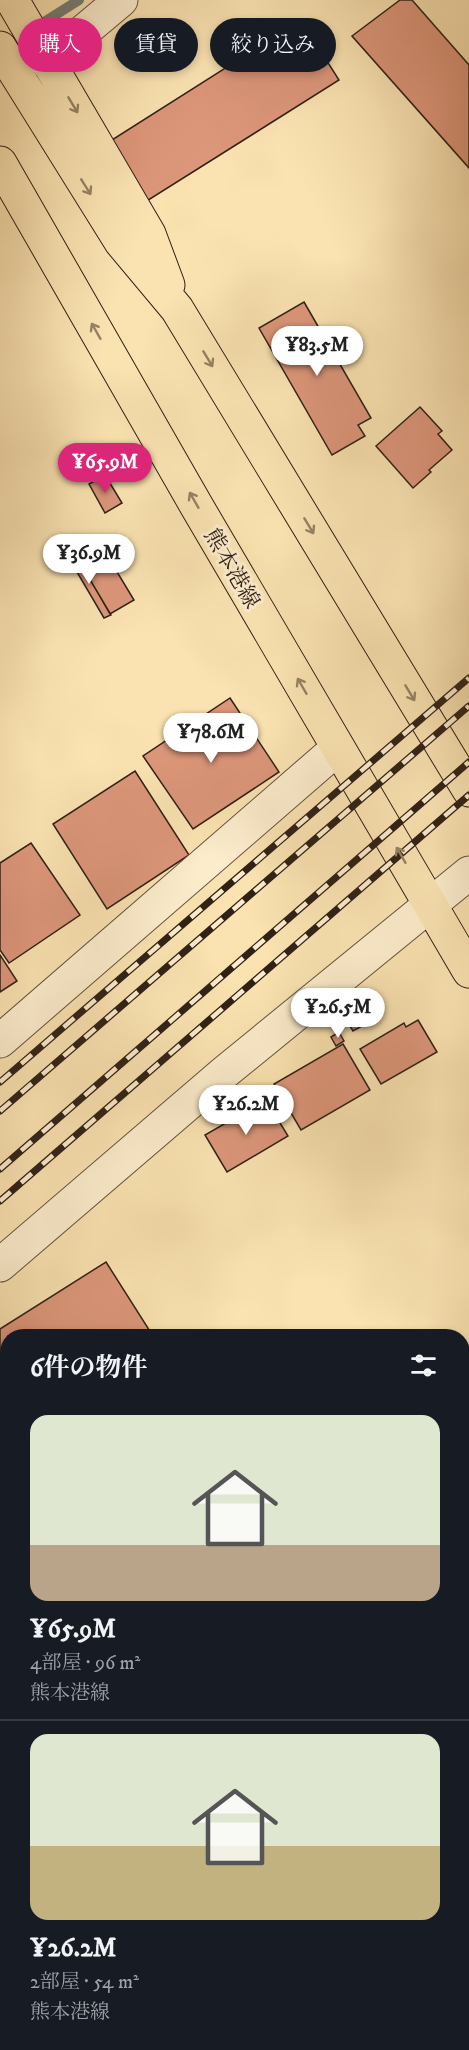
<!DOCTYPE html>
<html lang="ja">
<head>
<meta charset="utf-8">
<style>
	body { margin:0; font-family:"IM FELL DW Pica","Noto Serif JP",serif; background:#20242c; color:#f1f3f6; height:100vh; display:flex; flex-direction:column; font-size:22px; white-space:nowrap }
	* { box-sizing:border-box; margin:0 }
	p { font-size:20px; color:#9ea1a6 }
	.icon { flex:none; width:33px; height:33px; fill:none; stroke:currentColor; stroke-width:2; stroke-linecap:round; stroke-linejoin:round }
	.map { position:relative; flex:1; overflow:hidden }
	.sheet { position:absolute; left:0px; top:1329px; width:470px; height:722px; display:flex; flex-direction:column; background:#171b24; border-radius:24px 24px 0 0; box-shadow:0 3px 9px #0003 }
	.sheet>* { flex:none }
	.banner { position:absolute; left:18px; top:18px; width:434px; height:54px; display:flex; gap:12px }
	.price { position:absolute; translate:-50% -51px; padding:0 14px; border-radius:21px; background:#fff; color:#222; font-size:20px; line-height:39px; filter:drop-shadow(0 2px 3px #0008) }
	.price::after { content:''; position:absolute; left:50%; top:36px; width:18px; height:14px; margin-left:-9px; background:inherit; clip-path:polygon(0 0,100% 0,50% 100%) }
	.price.current { background:#db2777; color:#fff }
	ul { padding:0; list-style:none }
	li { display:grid; align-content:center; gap:12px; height:318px; padding:0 30px }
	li+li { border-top:2px solid #363941 }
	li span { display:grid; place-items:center; height:186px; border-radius:18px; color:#555 }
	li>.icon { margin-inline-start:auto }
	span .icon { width:108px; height:108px; fill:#fffc; stroke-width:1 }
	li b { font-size:26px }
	h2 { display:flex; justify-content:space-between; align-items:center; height:72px; padding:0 30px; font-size:26px }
	.tag { padding:0 21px; border-radius:27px; background:#171b24; box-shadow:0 3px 9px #0003; font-size:21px; line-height:54px }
	.tag.current { background:#db2777; color:#fff }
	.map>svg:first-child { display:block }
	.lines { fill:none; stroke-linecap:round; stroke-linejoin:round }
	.stream { stroke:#747e75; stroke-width:10 }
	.building { fill:#dc967a; stroke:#302116; stroke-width:1.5 }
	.minor-casing { stroke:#62513d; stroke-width:35 }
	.major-casing { stroke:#302116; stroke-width:35 }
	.minor { stroke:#fceccc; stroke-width:33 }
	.major { stroke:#fae2b1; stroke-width:33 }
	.rail-casing { stroke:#302116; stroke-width:7 }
	.rail { stroke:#fceccc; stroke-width:4.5; stroke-dasharray:14; stroke-linecap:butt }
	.oneway { stroke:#958264 }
	.labels { text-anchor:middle; stroke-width:6; stroke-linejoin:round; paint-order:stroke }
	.street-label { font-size:22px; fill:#302116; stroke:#fceccc }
</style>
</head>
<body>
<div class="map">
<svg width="469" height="2050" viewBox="0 0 469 2050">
	<rect width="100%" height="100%" fill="#fae2b1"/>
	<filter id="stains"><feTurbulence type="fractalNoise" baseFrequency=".00333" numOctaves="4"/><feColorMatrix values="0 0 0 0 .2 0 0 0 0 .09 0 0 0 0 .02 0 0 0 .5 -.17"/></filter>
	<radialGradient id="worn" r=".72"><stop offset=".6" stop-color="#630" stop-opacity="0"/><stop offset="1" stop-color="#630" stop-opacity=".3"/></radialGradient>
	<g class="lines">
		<path class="stream" d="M33,29L79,0"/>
	</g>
	<path class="building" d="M400,0H412L469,65V168L352,36Z
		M301,20L339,80L142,204L104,145Z
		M304,302L371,418L358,425L365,436L332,455L259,328Z
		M420,407L442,431L438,434L452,450L429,470L431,472L413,488L376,446Z
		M105,475L122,503L105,513L89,484Z
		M99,542L134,600L110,614L76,555Z
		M73,551L111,615L104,618L67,555Z
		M230,698L279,772L193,829L143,756Z
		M135,771L189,855L107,909L53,824Z
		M31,843L80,915L9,963L0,950V863Z
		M0,955L17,981L0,992Z
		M375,1007L380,1016L353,1031L348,1023Z
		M418,1020L437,1052L381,1084L360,1049L404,1023L406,1027Z
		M339,1032L344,1041L336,1046L331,1037Z
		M343,1044L370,1090L301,1130L274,1084Z
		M266,1100L288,1136L227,1172L205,1135Z
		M106,1262L153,1336H8V1448L0,1436V1329Z
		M8,1478V1510L0,1498V1483Z
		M8,1760V1817L0,1823V1766Z
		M469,1833V1941L462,1933V1840Z
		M0,1947L8,1958V2001L0,2007Z
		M67,2043H94L83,2050H72Z
		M172,2043H185L190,2050H162Z
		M206,2043H256L261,2050H211Z
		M341,2043H382L374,2050H347Z"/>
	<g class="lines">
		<defs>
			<path id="minor" d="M47,62L121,0
				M0,1041L338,748
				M0,1265L225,1072L469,873
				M0,1623L8,1634
				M462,1788L469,1782
				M280,2043L284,2050
				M134,2050L144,2043"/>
			<path id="major" d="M12,0L149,234L168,285
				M0,48L121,242L177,309L469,790
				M0,163L196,505L469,971"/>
		</defs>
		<use href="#minor" class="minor-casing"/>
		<use href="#major" class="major-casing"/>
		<use href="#minor" class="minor"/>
		<use href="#major" class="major"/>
		<defs>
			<path id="rail" d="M0,1082L469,678
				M0,1111L469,706
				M0,1169L469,762
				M0,1201L469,795"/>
		</defs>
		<use href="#rail" class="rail-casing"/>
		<use href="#rail" class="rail"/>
	</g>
	<defs><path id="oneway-shaft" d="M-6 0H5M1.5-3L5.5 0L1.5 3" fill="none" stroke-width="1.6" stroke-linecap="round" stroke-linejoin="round" transform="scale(1.5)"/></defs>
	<g class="oneway">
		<use href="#oneway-shaft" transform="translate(73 105) rotate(59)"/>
		<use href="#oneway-shaft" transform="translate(86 187) rotate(58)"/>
		<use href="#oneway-shaft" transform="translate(96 331) rotate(-120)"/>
		<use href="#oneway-shaft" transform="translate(208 359) rotate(59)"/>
		<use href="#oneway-shaft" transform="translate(194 500) rotate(-120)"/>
		<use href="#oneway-shaft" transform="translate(309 526) rotate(59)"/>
		<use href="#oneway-shaft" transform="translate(302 686) rotate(-120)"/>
		<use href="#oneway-shaft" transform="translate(410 693) rotate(59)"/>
		<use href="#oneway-shaft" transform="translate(401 855) rotate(-120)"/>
	</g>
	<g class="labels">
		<g class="street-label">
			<text transform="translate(233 568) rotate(60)" y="8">熊本港線</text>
		</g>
	</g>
	<rect width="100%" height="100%" filter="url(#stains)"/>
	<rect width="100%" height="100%" fill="url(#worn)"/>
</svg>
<b class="price" style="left:317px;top:377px">¥83.5M</b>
<b class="price current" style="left:105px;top:494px">¥65.9M</b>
<b class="price" style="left:89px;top:585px">¥36.9M</b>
<b class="price" style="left:211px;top:764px">¥78.6M</b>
<b class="price" style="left:338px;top:1039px">¥26.5M</b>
<b class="price" style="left:246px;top:1136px">¥26.2M</b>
<div class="banner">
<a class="tag current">購入</a>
<a class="tag">賃貸</a>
<a class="tag">絞り込み</a>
</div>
<section class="sheet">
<h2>6件の物件<svg class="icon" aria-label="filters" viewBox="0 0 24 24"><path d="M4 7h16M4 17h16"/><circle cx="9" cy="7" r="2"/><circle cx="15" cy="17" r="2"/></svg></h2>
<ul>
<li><span style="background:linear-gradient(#dfe7d0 70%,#b9a48a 0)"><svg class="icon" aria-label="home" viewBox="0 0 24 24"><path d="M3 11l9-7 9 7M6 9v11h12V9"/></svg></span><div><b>¥65.9M</b><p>4部屋 · 96 m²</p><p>熊本港線</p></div></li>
<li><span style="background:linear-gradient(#dfe7d0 60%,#c2b280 0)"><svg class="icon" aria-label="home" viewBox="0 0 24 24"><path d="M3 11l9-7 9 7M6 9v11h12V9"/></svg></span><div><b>¥26.2M</b><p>2部屋 · 54 m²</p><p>熊本港線</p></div></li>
</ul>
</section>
</div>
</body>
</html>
